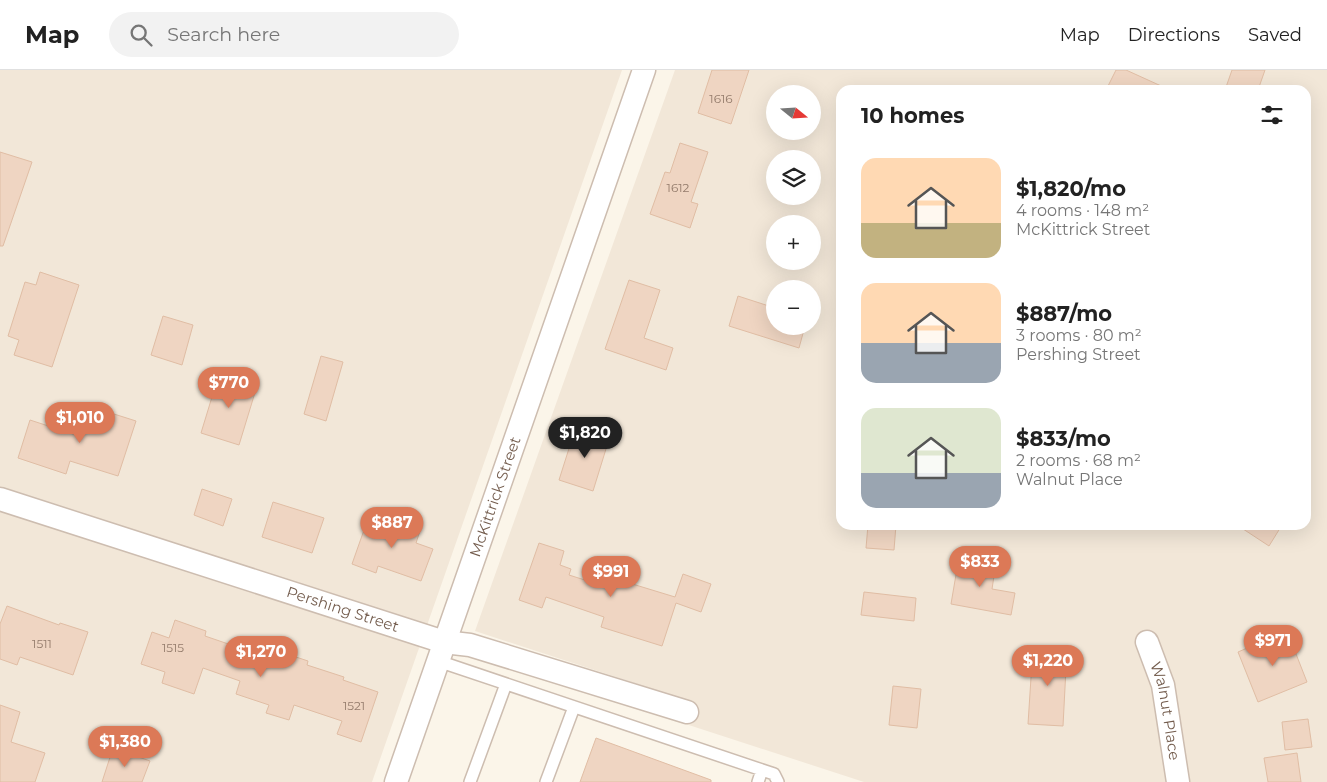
<!DOCTYPE html>
<html lang="en">
<head>
<meta charset="utf-8">
<style>
	body { margin:0; font-family:Montserrat,sans-serif; background:#f2f2f2; color:#222; height:100vh; display:flex; flex-direction:column; font-size:19px; white-space:nowrap }
	* { box-sizing:border-box; margin:0 }
	p { font-size:16px; color:#767676 }
	.icon { flex:none; width:28px; height:28px; fill:none; stroke:currentColor; stroke-width:2; stroke-linecap:round; stroke-linejoin:round }
	.map { position:relative; flex:1; overflow:hidden }
	.sheet { position:absolute; left:836px; top:15px; width:475px; height:445px; display:flex; flex-direction:column; background:#fff; border-radius:15px; box-shadow:0 5px 20px #0002 }
	.sheet>* { flex:none }
	.needle { width:32px; rotate:108deg }
	.fabs { position:absolute; left:766px; top:15px; display:grid; gap:10px }
	.fabs a { display:grid; place-items:center; width:55px; height:55px; border-radius:50%; background:#fff; box-shadow:0 5px 20px #0002; font-size:25px }
	.price { position:absolute; translate:-50% -42px; padding:0 11px; border-radius:18px; background:#dc7957; color:#fff; font-size:16px; line-height:32px; filter:drop-shadow(0 1px 2px #0008) }
	.price::after { content:''; position:absolute; left:50%; top:30px; width:15px; height:11px; margin-left:-8px; background:inherit; clip-path:polygon(0 0,100% 0,50% 100%) }
	.price.active { background:#222; color:#fff }
	ul { padding:0; list-style:none }
	li { display:flex; align-items:center; gap:15px; height:125px; padding:0 25px }
	li span { display:grid; place-items:center; flex:none; width:140px; height:100px; border-radius:15px; color:#555 }
	li>.icon { margin-inline-start:auto }
	span .icon { width:60px; height:60px; fill:#fffc; stroke-width:1 }
	li b { font-size:21px }
	h2 { display:flex; justify-content:space-between; align-items:center; height:60px; padding:0 25px; font-size:21px }
	header { display:flex; align-items:center; gap:30px; box-sizing:border-box; height:70px; padding:0 25px; background:#fff; border-bottom:1px solid #e0e0e0 }
	header strong { font-size:24px }
	nav { display:flex; gap:28px; margin-inline-start:auto; font-size:18px }
	.search { width:350px; height:45px; background:#f2f2f2; display:flex; align-items:center; gap:12px; box-sizing:border-box; padding:0 18px; border-radius:28px; color:#767676; font-size:19px }
	.map>svg:first-child { display:block }
	.residential { fill:#f2e7d8; fill-rule:evenodd }
	.building { fill:#efd5c2; stroke:#e0bda4 }
	.lines { fill:none; stroke-linecap:round; stroke-linejoin:round }
	.lane-casing { stroke:#cdbdb0; stroke-width:14 }
	.street-casing { stroke:#cdbdb0; stroke-width:25 }
	.lane { stroke:#fff; stroke-width:11 }
	.street { stroke:#fff; stroke-width:22 }
	.labels { text-anchor:middle; stroke-width:4; stroke-linejoin:round; paint-order:stroke }
	.number-label { font-size:12px; fill:#937b6b }
	.street-label { font-size:15px; fill:#745d4e; stroke:#fef9ef }
</style>
</head>
<body>
<header>
<strong>Map</strong>
<div class="search"><svg class="icon" aria-label="search" viewBox="0 0 24 24"><circle cx="10" cy="10" r="6"/><path d="M15 15l6 6"/></svg>Search here</div>
<nav><a>Map</a><a>Directions</a><a>Saved</a></nav>
</header>
<div class="map">
<svg width="1327" height="712" viewBox="0 0 1327 712">
	<rect width="100%" height="100%" fill="#fbf5e9"/>
	<path class="residential" d="M0,0H622L372,712H0Z
		M675,0H1327V712H864L658,645L665,623L475,561ZM841,20H1306V455H841ZM775,24H812V61H775ZM775,89H812V126H775ZM775,154H812V191H775ZM775,219H812V256H775Z"/>
	<path class="building" d="M712,0H749L731,54L698,43Z
		M1116,0H1126L1170,20H1106Z
		M1232,0H1265L1258,20H1225Z
		M680,73L708,82L691,132L698,134L690,158L650,144L665,102L670,103Z
		M0,82L32,92L3,176H0Z
		M40,202L79,215L52,297L14,285L19,270L8,266L25,212L36,215Z
		M629,210L660,220L644,268L673,278L666,300L605,279Z
		M738,226L775,238V256H805L799,278L729,256Z
		M163,246L193,255L182,295L151,285Z
		M321,286L343,292L326,351L304,344Z
		M219,304L257,316L239,375L201,363Z
		M92,337L136,351L118,406L70,391L66,404L18,388L30,350L82,367Z
		M583,357L610,366L593,421L559,410L572,369L578,371Z
		M202,419L232,429L223,456L194,445Z
		M273,432L324,448L312,483L262,467Z
		M370,443L420,461L416,473L433,479L421,511L378,496L376,503L352,494Z
		M868,455H896L894,480L866,478Z
		M1237,455H1282L1269,476Z
		M539,473L564,481L560,495L571,499L569,505L613,519L616,509L675,527L683,504L711,514L701,542L676,533L662,576L601,557L604,547L546,527L542,538L519,530Z
		M959,487L996,493L992,519L1015,523L1011,545L951,534Z
		M864,522L916,528L914,551L861,545Z
		M7,536L59,555L60,553L88,562L73,605L20,587L17,595L0,589V554Z
		M175,550L206,561L205,566L269,588L272,579L308,591L307,595L344,607L343,610L378,622L361,672L337,664L342,651L294,635L289,650L266,643L269,635L236,624L240,611L203,598L194,624L162,613L165,602L141,594L152,562L169,568Z
		M1287,561L1307,612L1258,632L1238,582Z
		M1033,577L1067,579L1063,656L1028,654Z
		M893,616L921,619L917,658L889,655Z
		M0,635L20,642L11,672L45,683L35,712H0Z
		M1308,649L1312,677L1285,680L1282,652Z
		M596,668L711,710V712H580Z
		M113,678L150,691L142,712H102Z
		M1297,683L1301,712H1268L1264,688Z"/>
	<g class="lines">
		<defs>
			<path id="lane" d="M438,591L774,704L778,712
				M470,712L506,614
				M546,712L574,637
				M758,712L762,700"/>
			<g id="street">
				<path id="s1" d="M0,429L444,572L470,575L687,642"/>
				<path id="s2" d="M1147,572L1163,615L1178,712"/>
				<path id="s3" d="M396,712L644,0"/>
			</g>
		</defs>
		<use href="#lane" class="lane-casing"/>
		<use href="#street" class="street-casing"/>
		<use href="#lane" class="lane"/>
		<use href="#street" class="street"/>
	</g>
	<g class="labels">
		<g class="number-label">
			<text x="721" y="33">1616</text>
			<text x="678" y="122">1612</text>
			<text x="42" y="578">1511</text>
			<text x="173" y="582">1515</text>
			<text x="354" y="640">1521</text>
		</g>
		<g class="street-label">
			<text dy="5" stroke="none"><textPath href="#s3" startOffset="302">McKittrick Street</textPath></text>
			<text dy="5" stroke="none"><textPath href="#s1" startOffset="360">Pershing Street</textPath></text>
			<text dy="5" stroke="none"><textPath href="#s2" startOffset="72">Walnut Place</textPath></text>
		</g>
	</g>
</svg>
<div class="fabs">
<a><svg class="needle" viewBox="-14 -14 28 28"><path d="M0-13l5 13h-10z" fill="#e53935"/><path d="M0 13l5-13h-10z" fill="#767676"/></svg></a>
<a><svg class="icon" aria-label="layers" viewBox="0 0 24 24"><path d="M12 4l9 5-9 5-9-5zM3 14l9 5 9-5"/></svg></a>
<a>+</a>
<a>−</a>
</div>
<b class="price" style="left:229px;top:339px">$770</b>
<b class="price" style="left:80px;top:374px">$1,010</b>
<b class="price active" style="left:585px;top:389px">$1,820</b>
<b class="price" style="left:392px;top:479px">$887</b>
<b class="price" style="left:980px;top:518px">$833</b>
<b class="price" style="left:611px;top:528px">$991</b>
<b class="price" style="left:1273px;top:597px">$971</b>
<b class="price" style="left:261px;top:608px">$1,270</b>
<b class="price" style="left:1048px;top:617px">$1,220</b>
<b class="price" style="left:125px;top:698px">$1,380</b>
<section class="sheet">
<h2>10 homes<svg class="icon" aria-label="filters" viewBox="0 0 24 24"><path d="M4 7h16M4 17h16"/><circle cx="9" cy="7" r="2"/><circle cx="15" cy="17" r="2"/></svg></h2>
<ul>
<li><span style="background:linear-gradient(#ffd9b3 65%,#c2b280 0)"><svg class="icon" aria-label="home" viewBox="0 0 24 24"><path d="M3 11l9-7 9 7M6 9v11h12V9"/></svg></span><div><b>$1,820/mo</b><p>4 rooms · 148 m²</p><p>McKittrick Street</p></div></li>
<li><span style="background:linear-gradient(#ffd9b3 60%,#9aa5b1 0)"><svg class="icon" aria-label="home" viewBox="0 0 24 24"><path d="M3 11l9-7 9 7M6 9v11h12V9"/></svg></span><div><b>$887/mo</b><p>3 rooms · 80 m²</p><p>Pershing Street</p></div></li>
<li><span style="background:linear-gradient(#dfe7d0 65%,#9aa5b1 0)"><svg class="icon" aria-label="home" viewBox="0 0 24 24"><path d="M3 11l9-7 9 7M6 9v11h12V9"/></svg></span><div><b>$833/mo</b><p>2 rooms · 68 m²</p><p>Walnut Place</p></div></li>
</ul>
</section>
</div>
</body>
</html>
